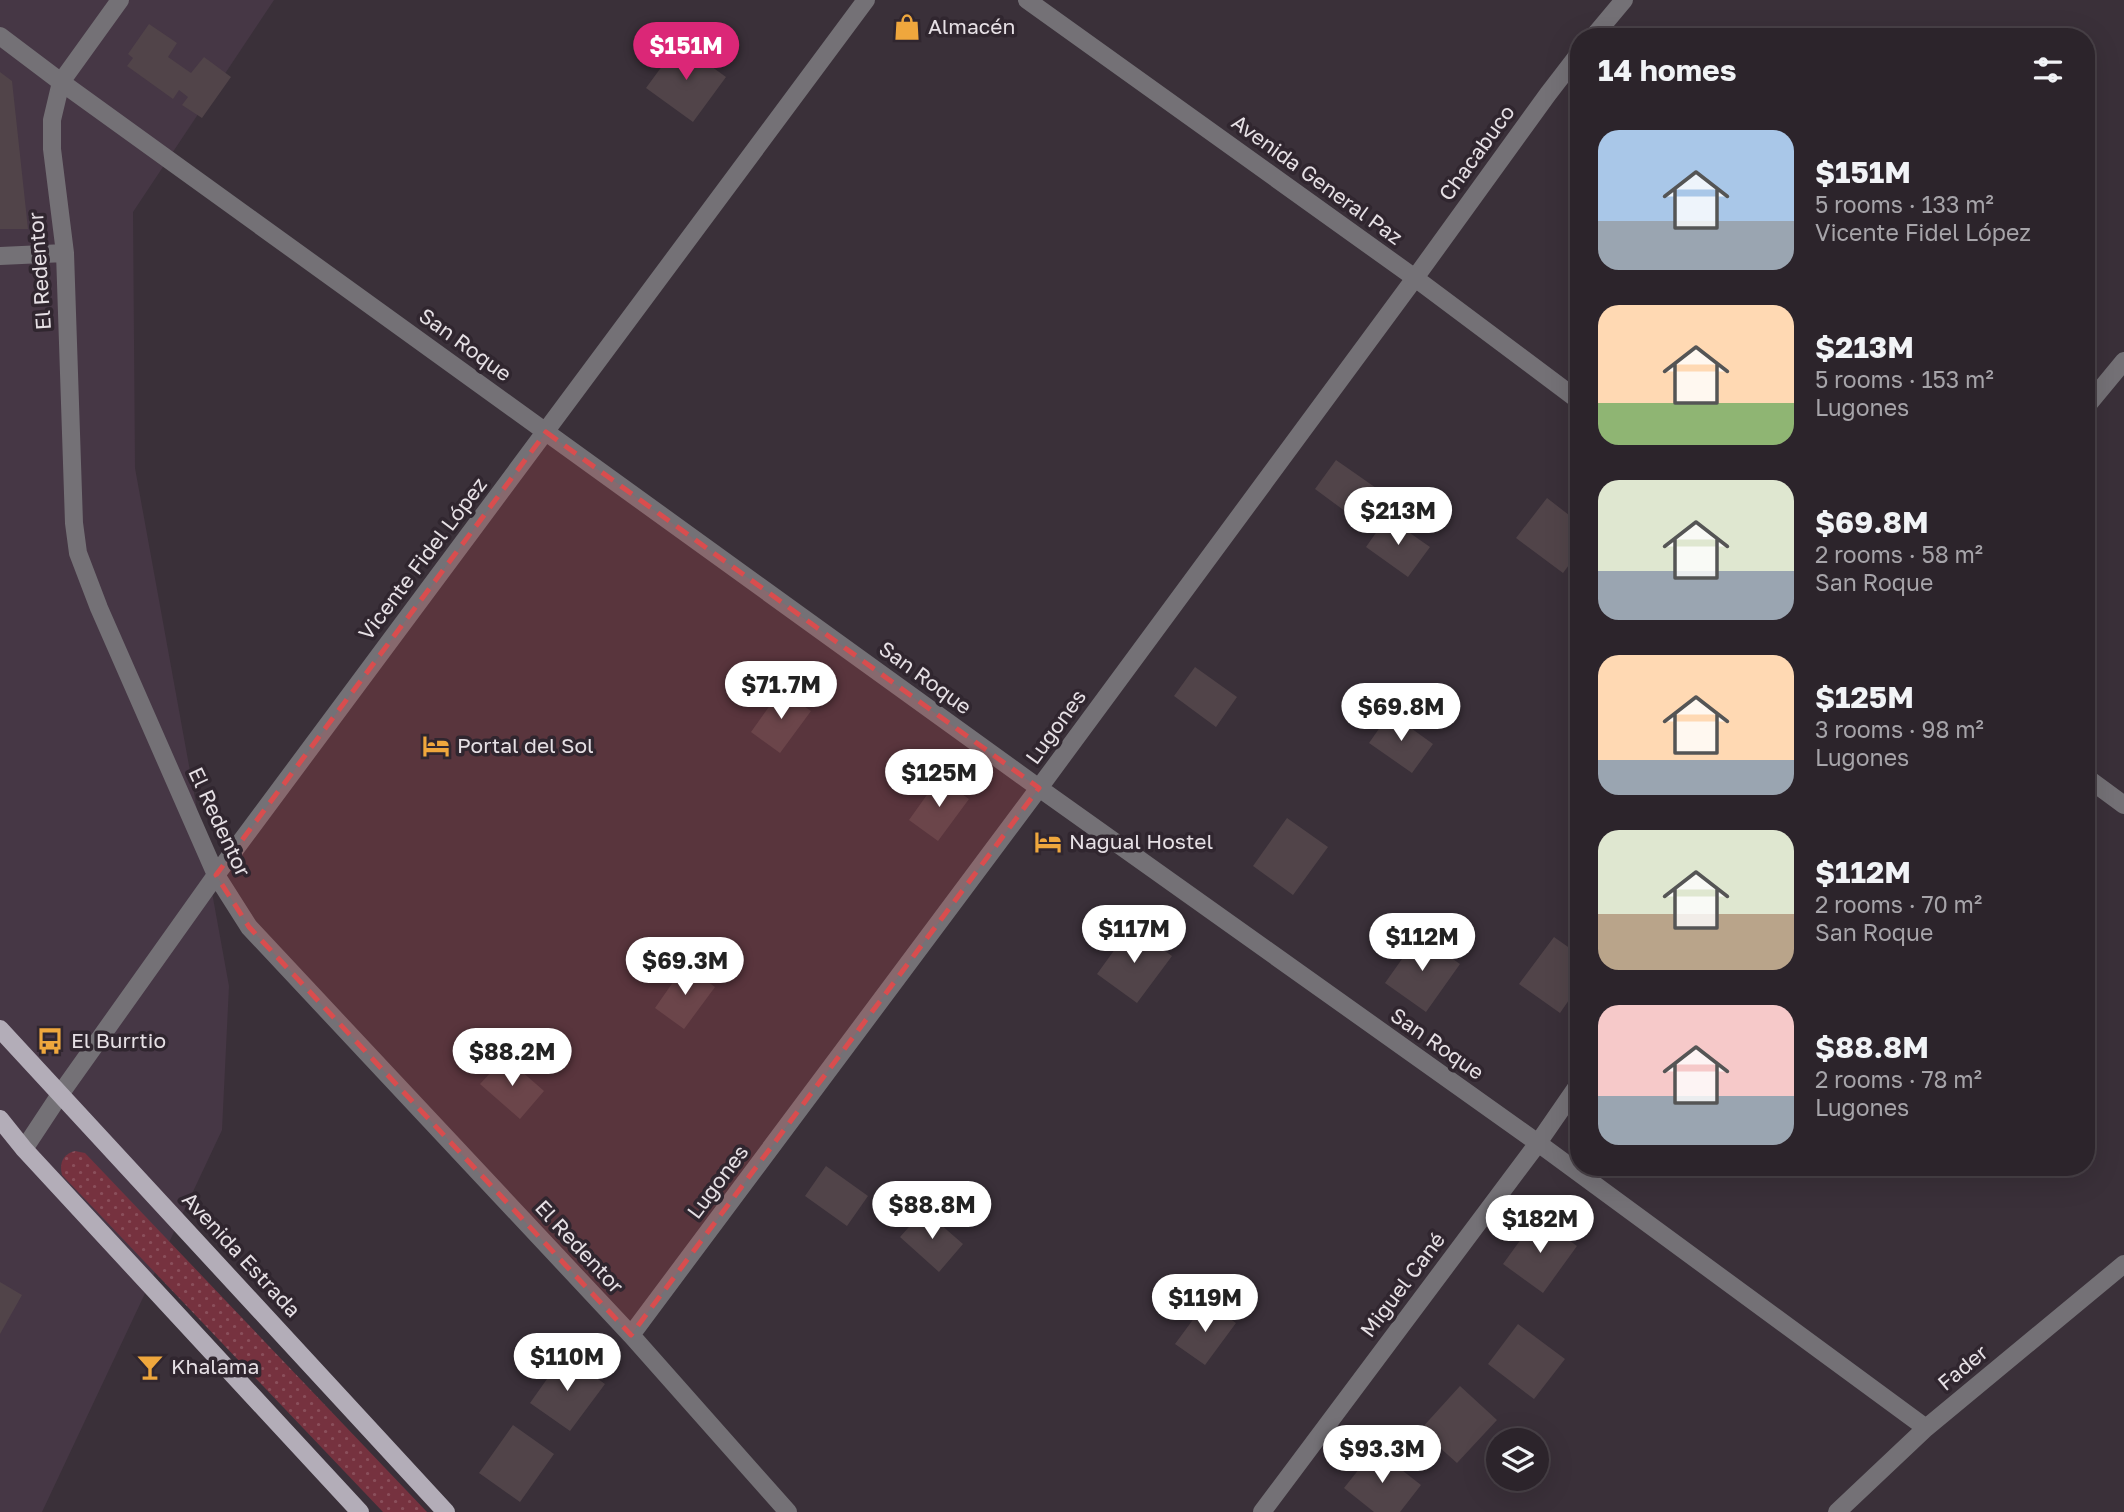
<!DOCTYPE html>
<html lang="en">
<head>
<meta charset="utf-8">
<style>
	body { margin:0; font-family:"Golos Text",sans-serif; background:#383037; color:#f1f3f6; height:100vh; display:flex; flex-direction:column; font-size:26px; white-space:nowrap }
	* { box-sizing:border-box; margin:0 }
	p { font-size:23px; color:#a6a4a9 }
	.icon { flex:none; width:38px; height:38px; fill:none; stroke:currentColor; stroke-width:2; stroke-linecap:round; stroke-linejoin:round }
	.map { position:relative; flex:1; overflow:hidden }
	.details { position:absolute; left:1570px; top:28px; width:525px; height:1148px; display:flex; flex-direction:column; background:#2c242b; border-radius:28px; box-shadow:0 7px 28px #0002,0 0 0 2px #484147 }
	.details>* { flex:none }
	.fabs { position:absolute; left:1486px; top:1428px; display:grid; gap:14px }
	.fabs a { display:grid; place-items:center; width:63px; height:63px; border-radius:50%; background:#2c242b; box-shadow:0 7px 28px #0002,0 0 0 2px #484147; font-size:35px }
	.price { position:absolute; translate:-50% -60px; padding:0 16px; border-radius:24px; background:#fff; color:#222; font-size:23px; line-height:46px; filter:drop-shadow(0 2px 4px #0008) }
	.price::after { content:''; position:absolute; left:50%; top:42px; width:21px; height:16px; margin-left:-10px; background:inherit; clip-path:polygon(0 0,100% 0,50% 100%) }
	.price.current { background:#db2777; color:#fff }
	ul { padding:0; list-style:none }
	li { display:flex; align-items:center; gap:21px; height:175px; padding:0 28px }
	li span { display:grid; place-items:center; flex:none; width:196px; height:140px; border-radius:21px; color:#555 }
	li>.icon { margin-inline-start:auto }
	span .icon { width:84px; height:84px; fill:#fffc; stroke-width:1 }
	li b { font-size:30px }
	h2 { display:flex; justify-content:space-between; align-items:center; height:84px; padding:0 28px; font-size:30px }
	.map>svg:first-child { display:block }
	.built { fill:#463745 }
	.grass { fill:url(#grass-dots) }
	.building { fill:#514449 }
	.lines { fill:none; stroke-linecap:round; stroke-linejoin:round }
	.minor { stroke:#747176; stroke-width:18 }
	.major { stroke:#b3adb8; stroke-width:18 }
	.marked { fill:#d94d4e; fill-opacity:0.2; stroke:#d94d4e; stroke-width:5; stroke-dasharray:14 9; stroke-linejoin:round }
	.labels { text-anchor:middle; stroke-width:7; stroke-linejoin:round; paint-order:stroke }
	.poi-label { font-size:21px; fill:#e6e0e5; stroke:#30262f; text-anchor:start }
	.street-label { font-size:21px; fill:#e6e0e5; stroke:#30262f }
</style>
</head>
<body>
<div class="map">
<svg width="2124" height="1512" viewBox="0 0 2124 1512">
	<defs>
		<pattern id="grass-dots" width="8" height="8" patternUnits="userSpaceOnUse" patternTransform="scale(1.75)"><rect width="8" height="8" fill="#76323f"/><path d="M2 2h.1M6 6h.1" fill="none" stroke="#8a4f5b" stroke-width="1.8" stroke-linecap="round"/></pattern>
	</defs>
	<rect width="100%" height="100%" fill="#3a3039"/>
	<path class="built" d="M0,0H274L133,212L135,468L229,986L222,1130L42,1512H0Z"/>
	<path class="grass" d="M75,1151L85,1153L427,1512H383L62,1175C59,1163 63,1154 75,1151Z"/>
	<path class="building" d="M149,24L177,43L168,57L191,73L204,57L231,77L202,118L182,105L188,97L179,90L173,99L127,66L133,58L128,54Z
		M679,43L726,77L693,122L646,88Z
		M0,72L12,81L28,229H0Z
		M1336,460L1379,490L1357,520L1315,489Z
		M1547,498L1578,522V553L1563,573L1516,538Z
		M1387,517L1430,547L1408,577L1366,547Z
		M1195,667L1237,697L1216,727L1174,696Z
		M781,690L811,711L780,753L751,732Z
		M1390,713L1433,744L1412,773L1369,743Z
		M939,778L969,799L938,841L909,820Z
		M1287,818L1328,847L1293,895L1253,866Z
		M1131,927L1172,956L1137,1003L1097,974Z
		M1419,935L1460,964L1426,1012L1385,983Z
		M1554,937L1578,954V987L1560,1013L1519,984Z
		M685,965L715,987L684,1029L655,1008Z
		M505,1057L544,1091L520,1119L480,1084Z
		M826,1166L868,1196L847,1226L805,1196Z
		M924,1210L963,1244L939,1272L900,1237Z
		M1537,1217L1577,1246L1543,1293L1503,1264Z
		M0,1282L22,1295L0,1334Z
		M1206,1302L1236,1323L1205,1365L1175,1344Z
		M1518,1324L1565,1359L1534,1399L1488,1364Z
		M564,1355L605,1384L570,1431L530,1403Z
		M1460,1386L1497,1420L1457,1463L1420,1430Z
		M513,1425L554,1454L520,1502L479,1473Z
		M1375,1449L1421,1485L1400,1512H1374L1344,1488Z"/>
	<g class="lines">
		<path class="minor" d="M120,0L61,82L52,120V149L65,253L74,523L78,553L99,608L216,875L249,927L631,1335L788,1512
			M1027,0L1415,278L1578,400
			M0,36L61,82L1039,788L1538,1143L1926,1428
			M1593,37L1624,0
			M0,256L65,253
			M2086,407L2124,361
			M2086,777L2124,805
			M24,1149L61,1093L216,875L866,0
			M631,1335L1039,788L1415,278L1548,94L1578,55
			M1262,1512L1538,1143L1578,1085
			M1837,1512L1926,1428L2124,1264"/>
		<path class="major" d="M0,1029L446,1512
			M0,1119L24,1149L360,1512"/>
	</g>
	<path class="marked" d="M546,432L1039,788L631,1335L249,927L216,875Z"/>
	<defs>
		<symbol id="shop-bare" viewBox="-9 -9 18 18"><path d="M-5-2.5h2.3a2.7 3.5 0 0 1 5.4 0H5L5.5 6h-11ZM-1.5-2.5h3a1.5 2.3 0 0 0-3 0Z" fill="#efa73d" stroke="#30262f" stroke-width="2.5" paint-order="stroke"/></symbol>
		<symbol id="hotel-bare" viewBox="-9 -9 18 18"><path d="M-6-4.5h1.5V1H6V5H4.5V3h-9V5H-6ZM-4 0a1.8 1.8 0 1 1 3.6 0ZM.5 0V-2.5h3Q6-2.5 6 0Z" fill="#efa73d" stroke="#30262f" stroke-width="2.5" paint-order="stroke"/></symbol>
		<symbol id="bus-bare" viewBox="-9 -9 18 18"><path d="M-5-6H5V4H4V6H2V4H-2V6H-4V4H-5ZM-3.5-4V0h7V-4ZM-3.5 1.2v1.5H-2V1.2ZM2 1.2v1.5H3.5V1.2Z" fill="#efa73d" stroke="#30262f" stroke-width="2.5" paint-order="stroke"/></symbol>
		<symbol id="bar-bare" viewBox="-9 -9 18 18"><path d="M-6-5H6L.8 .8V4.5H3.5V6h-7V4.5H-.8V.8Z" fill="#efa73d" stroke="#30262f" stroke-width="2.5" paint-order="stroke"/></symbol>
	</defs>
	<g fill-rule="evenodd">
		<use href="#shop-bare" x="888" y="8" width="38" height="38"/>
		<use href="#hotel-bare" x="417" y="727" width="38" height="38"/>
		<use href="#hotel-bare" x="1029" y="823" width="38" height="38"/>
		<use href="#bus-bare" x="31" y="1022" width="38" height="38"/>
		<use href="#bar-bare" x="131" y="1348" width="38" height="38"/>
	</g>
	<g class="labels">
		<g class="poi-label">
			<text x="928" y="34">Almacén</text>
			<text x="457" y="753">Portal del Sol</text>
			<text x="1069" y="849">Nagual Hostel</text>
			<text x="71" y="1048">El Burrtio</text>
			<text x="171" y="1374">Khalama</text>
		</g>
		<g class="street-label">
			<text transform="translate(1477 153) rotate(-54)" y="7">Chacabuco</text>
			<text transform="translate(1317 180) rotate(36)" y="7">Avenida General Paz</text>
			<text transform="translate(40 271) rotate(-94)" y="7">El Redentor</text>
			<text transform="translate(465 345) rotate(36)" y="7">San Roque</text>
			<text transform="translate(423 559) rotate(-53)" y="7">Vicente Fidel López</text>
			<text transform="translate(925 678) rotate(36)" y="7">San Roque</text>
			<text transform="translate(1056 727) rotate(-54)" y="7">Lugones</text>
			<text transform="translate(219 822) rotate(65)" y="7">El Redentor</text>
			<text transform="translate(1437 1044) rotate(35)" y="7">San Roque</text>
			<text transform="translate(718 1182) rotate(-53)" y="7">Lugones</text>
			<text transform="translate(579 1247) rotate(47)" y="7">El Redentor</text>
			<text transform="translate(241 1255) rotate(47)" y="7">Avenida Estrada</text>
			<text transform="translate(1403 1285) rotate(-53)" y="7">Miguel Cané</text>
			<text transform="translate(1963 1368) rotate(-40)" y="7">Fader</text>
		</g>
	</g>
</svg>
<div class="fabs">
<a><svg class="icon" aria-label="layers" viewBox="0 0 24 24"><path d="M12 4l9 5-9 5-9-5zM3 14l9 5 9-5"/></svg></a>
</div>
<b class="price current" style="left:686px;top:82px">$151M</b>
<b class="price" style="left:1398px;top:547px">$213M</b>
<b class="price" style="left:781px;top:721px">$71.7M</b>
<b class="price" style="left:1401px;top:743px">$69.8M</b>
<b class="price" style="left:939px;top:809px">$125M</b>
<b class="price" style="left:1134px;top:965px">$117M</b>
<b class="price" style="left:1422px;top:973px">$112M</b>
<b class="price" style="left:685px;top:997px">$69.3M</b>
<b class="price" style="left:512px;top:1088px">$88.2M</b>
<b class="price" style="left:932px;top:1241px">$88.8M</b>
<b class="price" style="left:1540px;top:1255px">$182M</b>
<b class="price" style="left:1205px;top:1334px">$119M</b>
<b class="price" style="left:567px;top:1393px">$110M</b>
<b class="price" style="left:1382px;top:1485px">$93.3M</b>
<section class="details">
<h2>14 homes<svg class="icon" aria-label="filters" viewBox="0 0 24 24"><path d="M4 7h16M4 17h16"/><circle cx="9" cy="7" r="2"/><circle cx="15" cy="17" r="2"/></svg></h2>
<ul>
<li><span style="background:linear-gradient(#a9c7e8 65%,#9aa5b1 0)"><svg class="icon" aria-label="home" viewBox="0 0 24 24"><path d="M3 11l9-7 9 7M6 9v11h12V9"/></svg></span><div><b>$151M</b><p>5 rooms · 133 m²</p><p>Vicente Fidel López</p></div></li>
<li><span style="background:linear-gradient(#ffd9b3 70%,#8fb573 0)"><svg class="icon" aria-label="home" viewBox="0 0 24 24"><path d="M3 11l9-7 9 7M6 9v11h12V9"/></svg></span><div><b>$213M</b><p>5 rooms · 153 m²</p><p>Lugones</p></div></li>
<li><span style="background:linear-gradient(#dfe7d0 65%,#9aa5b1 0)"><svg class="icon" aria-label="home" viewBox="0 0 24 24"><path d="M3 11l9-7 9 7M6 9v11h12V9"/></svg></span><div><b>$69.8M</b><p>2 rooms · 58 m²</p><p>San Roque</p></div></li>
<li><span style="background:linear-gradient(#ffd9b3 75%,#9aa5b1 0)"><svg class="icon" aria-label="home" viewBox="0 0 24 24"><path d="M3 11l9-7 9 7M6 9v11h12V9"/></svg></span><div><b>$125M</b><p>3 rooms · 98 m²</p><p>Lugones</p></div></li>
<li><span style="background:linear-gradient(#dfe7d0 60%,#b9a48a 0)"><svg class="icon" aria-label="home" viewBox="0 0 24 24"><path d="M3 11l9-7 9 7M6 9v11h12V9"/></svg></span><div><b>$112M</b><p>2 rooms · 70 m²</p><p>San Roque</p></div></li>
<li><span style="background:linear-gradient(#f6c9c9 65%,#9aa5b1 0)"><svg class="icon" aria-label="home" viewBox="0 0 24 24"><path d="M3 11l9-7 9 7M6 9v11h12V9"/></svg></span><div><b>$88.8M</b><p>2 rooms · 78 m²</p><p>Lugones</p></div></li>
</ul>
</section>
</div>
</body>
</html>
